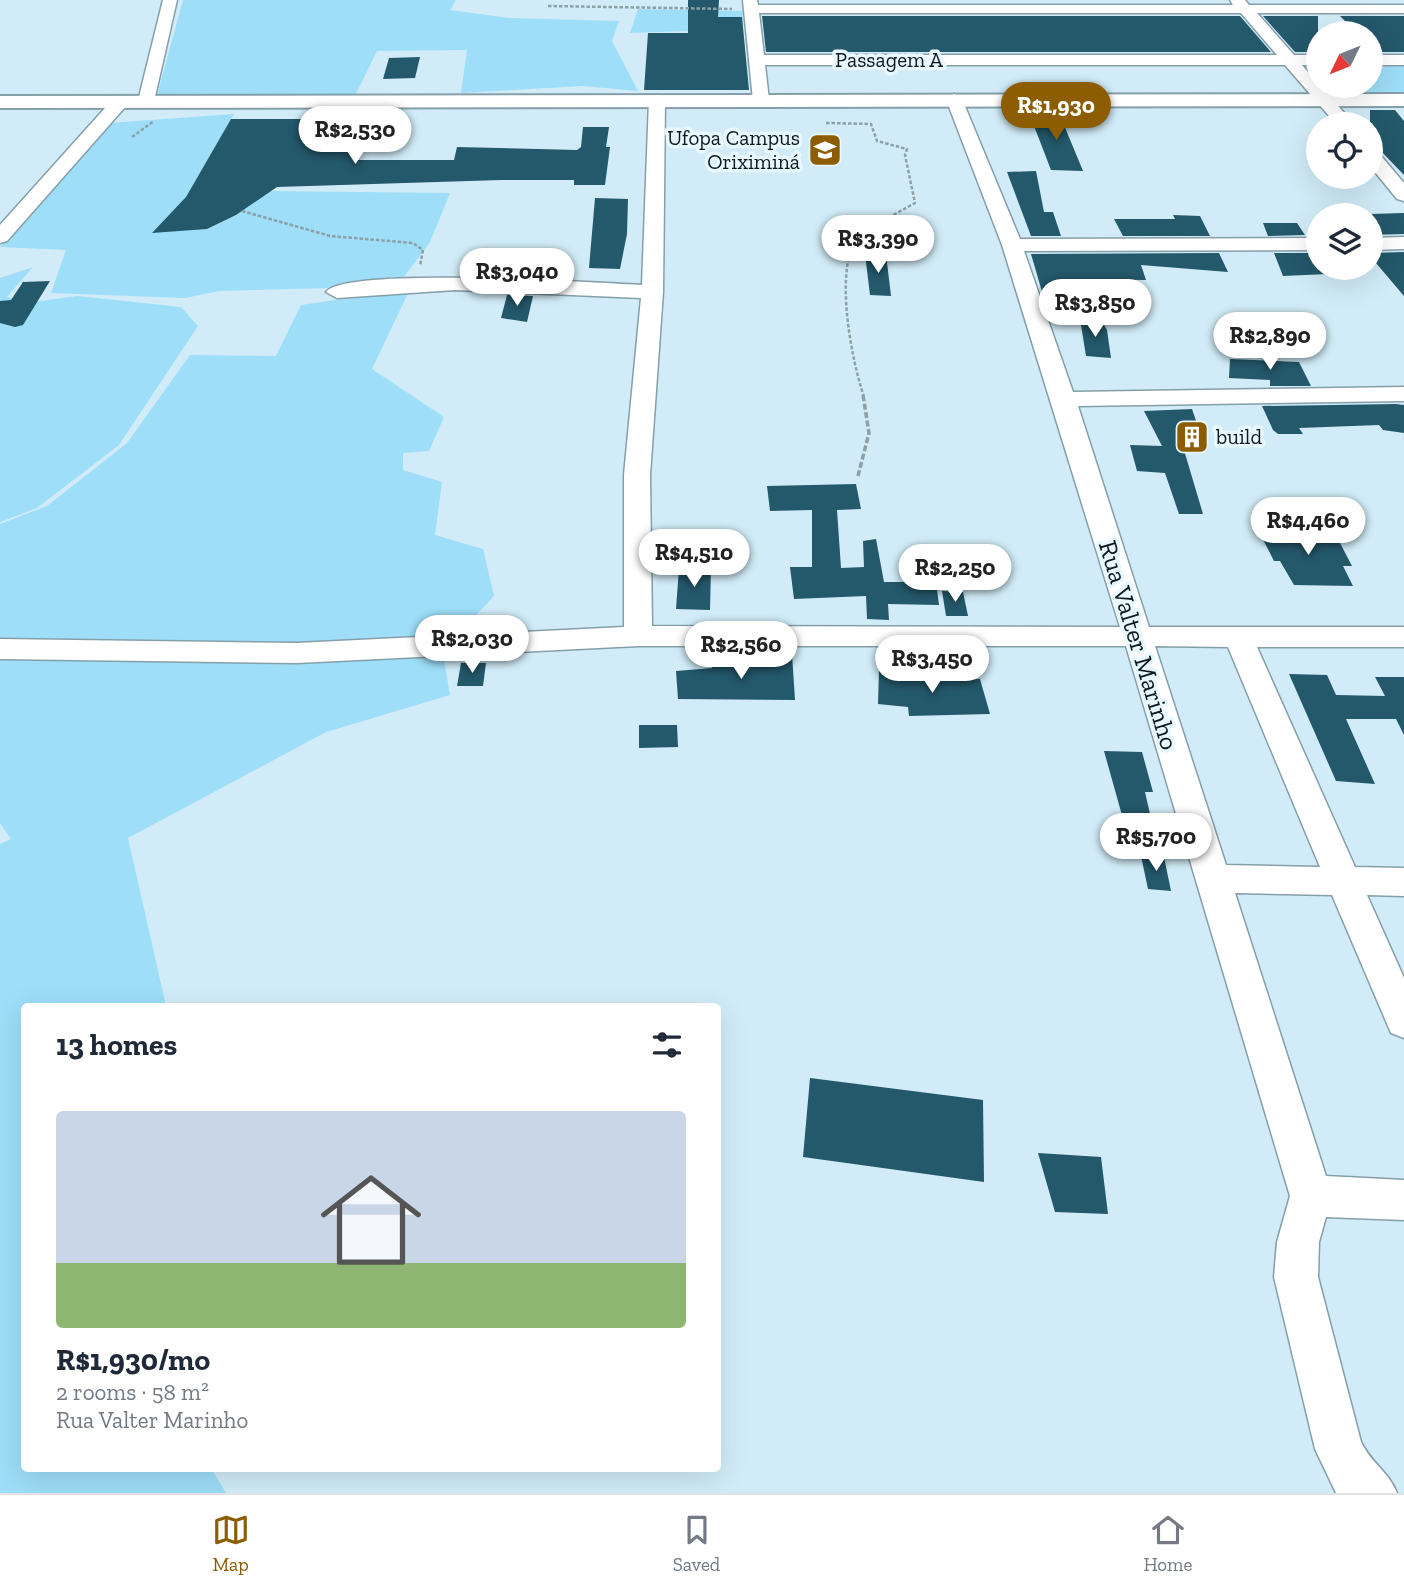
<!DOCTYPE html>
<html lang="en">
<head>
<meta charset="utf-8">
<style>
	body { margin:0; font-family:"Zilla Slab",serif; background:#f6f6f7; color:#1f2937; height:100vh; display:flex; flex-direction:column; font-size:26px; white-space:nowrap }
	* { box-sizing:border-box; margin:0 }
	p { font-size:23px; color:#747a83 }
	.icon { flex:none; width:38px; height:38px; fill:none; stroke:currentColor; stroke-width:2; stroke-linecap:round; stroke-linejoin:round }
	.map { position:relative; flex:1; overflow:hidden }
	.sheet { position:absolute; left:21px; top:1003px; width:700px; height:469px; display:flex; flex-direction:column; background:#fff; border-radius:7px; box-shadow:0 7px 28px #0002 }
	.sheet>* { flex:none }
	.needle { width:46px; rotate:227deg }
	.tools { position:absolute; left:1306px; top:21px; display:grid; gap:14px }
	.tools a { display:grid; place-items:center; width:77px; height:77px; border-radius:50%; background:#fff; box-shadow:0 7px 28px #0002; font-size:35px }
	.price { position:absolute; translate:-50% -60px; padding:0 16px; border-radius:24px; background:#fff; color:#222; font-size:23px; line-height:46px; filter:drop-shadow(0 2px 4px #0008) }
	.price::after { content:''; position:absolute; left:50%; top:42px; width:21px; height:16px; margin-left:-10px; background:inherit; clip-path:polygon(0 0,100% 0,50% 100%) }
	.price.active { background:#8c5d03; color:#fff }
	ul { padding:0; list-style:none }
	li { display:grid; align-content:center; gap:14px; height:371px; padding:0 35px }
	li+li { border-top:2px solid #e0e1e3 }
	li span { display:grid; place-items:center; height:217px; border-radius:7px; color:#555 }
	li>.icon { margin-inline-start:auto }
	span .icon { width:126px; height:126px; fill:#fffc; stroke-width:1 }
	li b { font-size:30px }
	h2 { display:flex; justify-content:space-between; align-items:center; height:84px; padding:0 35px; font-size:30px }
	.dock { display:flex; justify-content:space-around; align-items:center; height:98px; border-top:2px solid #e0e1e3; background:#fff; font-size:19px; color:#747a83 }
	.dock a { display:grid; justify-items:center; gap:4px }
	.dock .active { color:#8c5d03 }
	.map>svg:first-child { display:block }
	.green { fill:#9edef8 }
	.building { fill:#24586b }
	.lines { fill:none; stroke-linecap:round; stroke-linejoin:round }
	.minor-casing { stroke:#859fa9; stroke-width:3 }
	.secondary-casing { stroke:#859fa9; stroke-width:4 }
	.path-far1 { stroke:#8ba0a9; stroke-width:2.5; stroke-dasharray:3.5 2; stroke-linecap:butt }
	.path { stroke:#8ba0a9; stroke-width:3.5; stroke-dasharray:6 2.5; stroke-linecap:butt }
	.minor { fill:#fff; fill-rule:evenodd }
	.secondary { fill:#fff; fill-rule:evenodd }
	.labels { text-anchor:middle; stroke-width:7; stroke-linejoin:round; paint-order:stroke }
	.far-street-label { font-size:21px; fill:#0f191d; stroke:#e7f8fe }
	.far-poi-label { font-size:21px; fill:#0f191d; stroke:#e7f8fe; text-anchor:end }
	.street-label { font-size:26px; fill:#0f191d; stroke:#e7f8fe }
</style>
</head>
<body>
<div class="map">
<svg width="1404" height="1493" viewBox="0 0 1404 1493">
	<rect width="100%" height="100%" fill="#d1ecf8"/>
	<path class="green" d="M183,0H456L450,10L509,18L619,21L612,41L638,91L583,86L461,93L467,50L377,51L356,94L157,95Z
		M638,9L743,11L742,29L630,33Z
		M1296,63H1318V86H1370V63H1404V95H1325Z
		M234,114L186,197L207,229L236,215L270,191L450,193L430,242L401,281L332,288L219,291L185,298L51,293L66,250L0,247L108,123Z
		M33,267L7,297L25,303L77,296L181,307L198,326L119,445L37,508L0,522V278Z
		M410,289L372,369L444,417L429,451L403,453V470L442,482L435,535L483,549L494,596L458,634L444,660L450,695L326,732L128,838L166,1006H24V1468H211L226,1493H0V844L11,839L0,823V524L47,506L127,443L190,355L276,356L301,305Z"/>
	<path class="building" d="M688,0H719L718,17H742L749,90H644L648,33H688Z
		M762,16H1240L1271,52H766Z
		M1263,16H1318V52H1295Z
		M1340,16H1404V52H1370V33H1357Z
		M420,57L415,78L383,79L389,58Z
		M1370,110H1395L1404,121V175L1378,148L1370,145Z
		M1029,113H1059L1083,171L1051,170Z
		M231,119H369L354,160H454L457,147L577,150L581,147L583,127H609L606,147H610L605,185H574V180H501L277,187L236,215L207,229L152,233L186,197Z
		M1036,171L1044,212H1053L1061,236H1031L1007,172Z
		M595,198L628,199L627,234L620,269L589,268Z
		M1404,213V234L1370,235V214Z
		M1173,215L1200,216L1210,236H1123L1114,219H1175Z
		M1263,223H1297L1305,235L1268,236Z
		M1404,252V296L1370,256V253Z
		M1219,253L1228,272L1141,265L1146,280L1074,279L1087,315L1060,313L1045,302L1031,254Z
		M1274,253H1315L1318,268H1324L1328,274L1283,276Z
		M865,254H886L891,296L870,295Z
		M516,262L539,263L537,277L512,276Z
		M50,281L23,325L15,327L0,323V301L11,300L23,282Z
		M507,295L533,296L527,322L501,318Z
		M1080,319L1101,320L1107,330L1111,358L1086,356Z
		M1230,359L1299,362L1311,386H1270V380L1229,378Z
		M1396,404L1404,405V433L1383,430L1379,425L1299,428L1303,434H1278L1273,430L1262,406Z
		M1192,409L1203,441L1181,440L1203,514H1179L1165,473L1137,471L1130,445L1162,446L1144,411Z
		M856,484L861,509L837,510L841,568L864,567L863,541L876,539L884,582H936L939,605L888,604L889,620L867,619L866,596L794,599L790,567H812V510L770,511L767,486Z
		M1257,528L1318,531L1325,543H1340L1352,566H1343L1353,586L1294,585L1280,561H1274Z
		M679,568H711L710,610L676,609Z
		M942,591L963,592L968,616H946Z
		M771,654H792L795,700L678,699L676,671L712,668L713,662L750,665L751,657L771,658Z
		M461,663H486L483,686H457Z
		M879,669L903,671V681L980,679L990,714L909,716L908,707L878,704Z
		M1289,674L1327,675L1336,695L1385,696L1375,677H1404V735L1396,719H1346L1375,784L1336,781Z
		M639,725H677L678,747L639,748Z
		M1104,751L1142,752L1153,792H1145L1153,827L1125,826Z
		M1141,856L1164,857L1171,891L1148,889Z
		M810,1078L983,1100L984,1182L803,1157Z
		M1038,1153L1101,1157L1108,1214L1055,1212Z"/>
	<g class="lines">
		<defs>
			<path id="minor" d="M163,0H177L154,101L146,106L138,101Z
				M743,0H757L758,5H1233L1230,0H1245L1249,5H1404V13H1257L1294,55H1318V65H1302L1354,124H1336L1285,65H765L769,100L761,105L753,100ZM759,13H1241L1277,55H764Z
				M1370,55H1404V65H1370Z
				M954,94L962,99L1020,239L1318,238V250L1024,251L1073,392L1404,387V401L1078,406L1149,627H1404V647H1257L1355,867L1404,868V896L1367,895L1404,978V1038L1391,1033L1332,895L1235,893L1326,1176L1404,1180V1220L1326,1217L1319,1242L1318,1277L1361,1442C1371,1463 1389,1472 1397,1493H1336L1315,1449L1274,1277L1277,1242L1290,1196L1126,646H638L297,663L0,659V639L297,643L624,627V475L641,298L455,290L337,298L326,292C344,266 600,283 642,285L649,100L657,95L665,100L663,292L650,475L652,626L1120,627L1002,245L946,99ZM1155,646L1228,647L1320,867L1226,865Z
				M120,97L126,98L128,102L126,106L7,241L0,243V225L114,98Z
				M1370,149L1376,150L1404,183V201L1397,199L1370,166Z
				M1404,237V249L1370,250V238Z"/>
			<path id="secondary" d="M1404,94V106L0,108V96Z"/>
		</defs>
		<use href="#minor" class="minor-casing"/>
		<use href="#secondary" class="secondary-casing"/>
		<path class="path-far1" d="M548,6L732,9
			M826,123L871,124L877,141L907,149L905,155L915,203L888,218L889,234L885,248
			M132,137L154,121
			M242,211L330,236L413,243L423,250L420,266
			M864,397C851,358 831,259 863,228C869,222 880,221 888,218"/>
		<path class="path" d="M858,476L869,433L863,395"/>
		<use href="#minor" class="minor"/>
		<use href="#secondary" class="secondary"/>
	</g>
	<defs>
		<symbol id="university-square" viewBox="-11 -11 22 22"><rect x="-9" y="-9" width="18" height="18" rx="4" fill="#8c5d03" stroke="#e7f8fe"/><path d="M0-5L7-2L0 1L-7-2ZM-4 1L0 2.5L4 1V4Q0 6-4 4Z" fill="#fff"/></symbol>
		<symbol id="building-square" viewBox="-11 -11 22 22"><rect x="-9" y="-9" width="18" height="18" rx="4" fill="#8c5d03" stroke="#e7f8fe"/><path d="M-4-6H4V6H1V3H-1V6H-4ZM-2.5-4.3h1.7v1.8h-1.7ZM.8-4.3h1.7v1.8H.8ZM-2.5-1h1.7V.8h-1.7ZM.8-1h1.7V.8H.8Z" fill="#fff"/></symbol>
	</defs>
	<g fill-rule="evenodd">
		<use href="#university-square" x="806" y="131" width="38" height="38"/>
		<use href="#building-square" x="1173" y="418" width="38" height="38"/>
	</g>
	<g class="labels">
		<g class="far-street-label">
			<text x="889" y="67">Passagem A</text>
		</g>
		<g class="far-poi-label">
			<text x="800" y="145">Ufopa Campus<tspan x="800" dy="24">Oriximiná</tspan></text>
			<text x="1216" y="444" text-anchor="start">build</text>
		</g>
		<g class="street-label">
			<text transform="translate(1139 645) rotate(73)" y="9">Rua Valter Marinho</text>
		</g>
	</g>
</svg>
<div class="tools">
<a><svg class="needle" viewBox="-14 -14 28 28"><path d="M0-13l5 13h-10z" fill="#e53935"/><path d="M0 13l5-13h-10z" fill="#747a83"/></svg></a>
<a><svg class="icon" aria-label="locate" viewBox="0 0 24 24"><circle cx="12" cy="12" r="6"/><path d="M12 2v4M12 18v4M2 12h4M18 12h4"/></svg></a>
<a><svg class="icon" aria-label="layers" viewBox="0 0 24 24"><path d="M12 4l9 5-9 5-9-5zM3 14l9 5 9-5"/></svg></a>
</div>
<b class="price active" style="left:1056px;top:142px">R$1,930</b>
<b class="price" style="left:355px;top:166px">R$2,530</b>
<b class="price" style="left:878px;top:275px">R$3,390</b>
<b class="price" style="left:517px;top:308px">R$3,040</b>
<b class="price" style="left:1095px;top:339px">R$3,850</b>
<b class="price" style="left:1270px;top:372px">R$2,890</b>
<b class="price" style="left:1308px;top:557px">R$4,460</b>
<b class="price" style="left:694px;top:589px">R$4,510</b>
<b class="price" style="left:955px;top:604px">R$2,250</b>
<b class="price" style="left:472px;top:675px">R$2,030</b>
<b class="price" style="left:741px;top:681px">R$2,560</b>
<b class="price" style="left:932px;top:695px">R$3,450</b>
<b class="price" style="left:1156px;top:873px">R$5,700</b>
<section class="sheet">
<h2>13 homes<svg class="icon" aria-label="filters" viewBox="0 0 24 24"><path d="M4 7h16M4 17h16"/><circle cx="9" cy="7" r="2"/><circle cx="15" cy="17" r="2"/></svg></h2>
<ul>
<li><span style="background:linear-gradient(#c9d6e8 70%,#8fb573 0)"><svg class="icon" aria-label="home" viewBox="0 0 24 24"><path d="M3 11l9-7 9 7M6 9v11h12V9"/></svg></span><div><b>R$1,930/mo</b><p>2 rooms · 58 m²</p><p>Rua Valter Marinho</p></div></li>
</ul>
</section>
</div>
<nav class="dock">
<a class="active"><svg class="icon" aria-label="map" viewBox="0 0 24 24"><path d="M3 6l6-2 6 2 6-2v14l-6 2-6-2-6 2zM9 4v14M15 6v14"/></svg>Map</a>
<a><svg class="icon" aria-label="saved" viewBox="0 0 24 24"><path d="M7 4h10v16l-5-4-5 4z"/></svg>Saved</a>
<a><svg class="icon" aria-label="home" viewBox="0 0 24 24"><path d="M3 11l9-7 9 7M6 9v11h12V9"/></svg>Home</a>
</nav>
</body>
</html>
